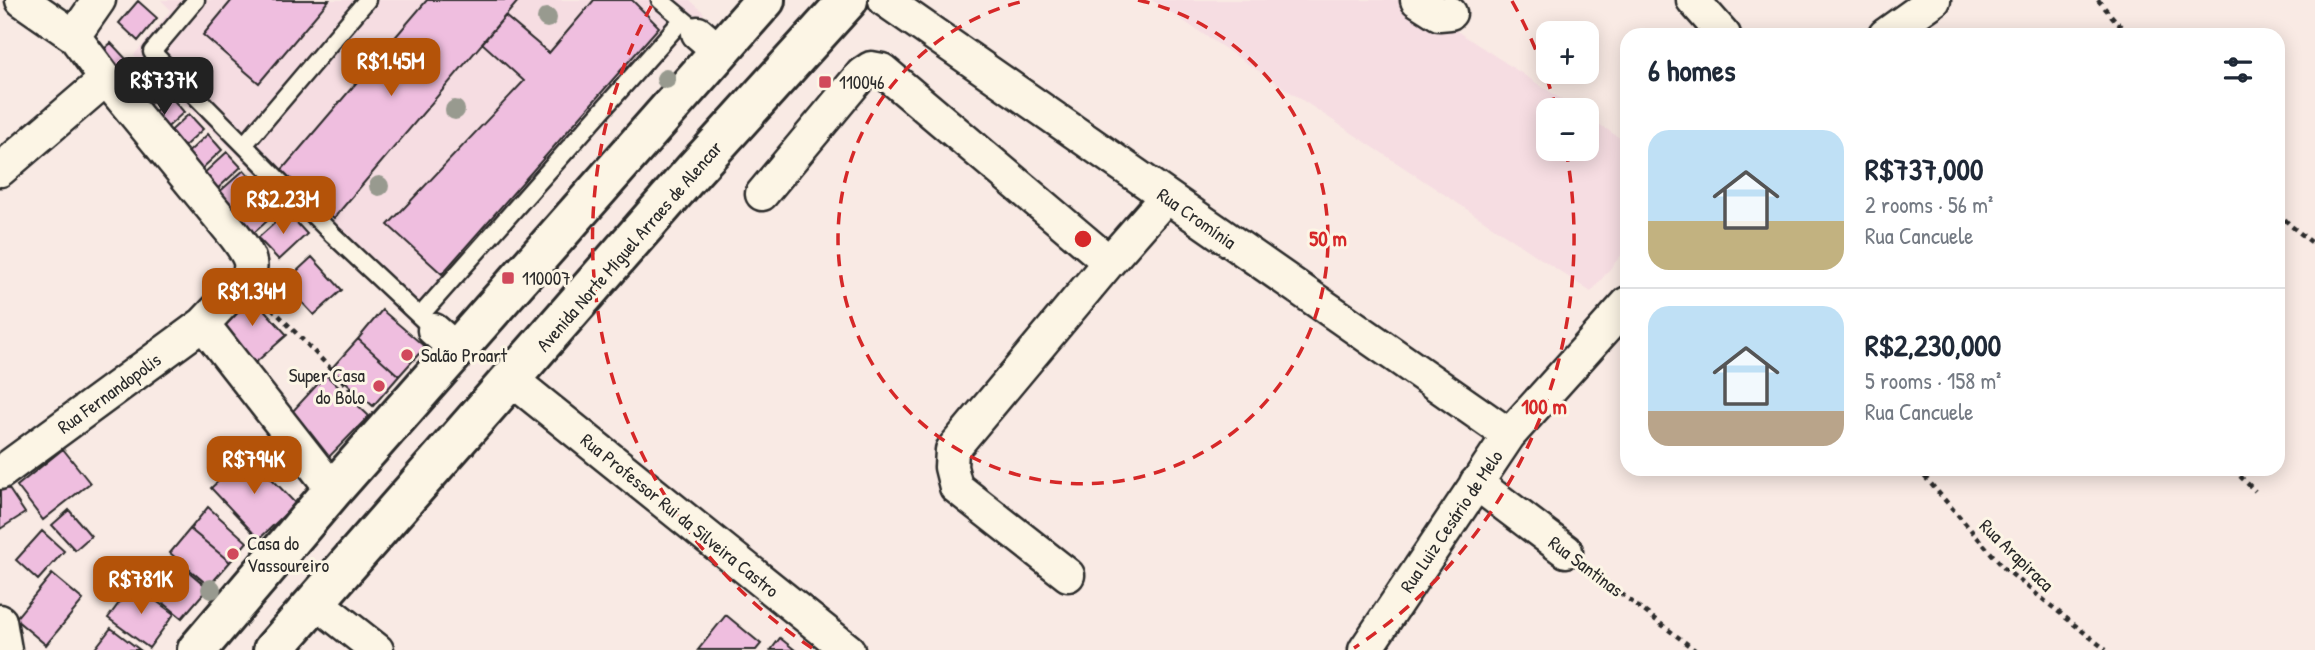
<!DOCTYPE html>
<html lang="en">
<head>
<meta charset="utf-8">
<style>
	body { margin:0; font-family:"Patrick Hand",sans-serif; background:#f2f2f3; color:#1f2937; height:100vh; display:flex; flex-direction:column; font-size:26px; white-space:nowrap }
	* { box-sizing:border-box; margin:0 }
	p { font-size:23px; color:#747a83 }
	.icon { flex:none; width:38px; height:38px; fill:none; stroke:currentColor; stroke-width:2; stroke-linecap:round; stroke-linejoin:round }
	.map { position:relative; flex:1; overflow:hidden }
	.details { position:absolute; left:1620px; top:28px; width:665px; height:448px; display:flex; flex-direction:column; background:#fff; border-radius:21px; box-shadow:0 4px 18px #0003 }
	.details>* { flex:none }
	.tools { position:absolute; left:1536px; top:21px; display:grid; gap:14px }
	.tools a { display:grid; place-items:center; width:63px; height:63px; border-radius:14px; background:#fff; box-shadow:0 4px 18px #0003; font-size:35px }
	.price { position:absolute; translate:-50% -60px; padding:0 16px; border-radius:14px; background:#b45309; color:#fff; font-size:23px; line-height:46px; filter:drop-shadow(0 2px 4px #0008) }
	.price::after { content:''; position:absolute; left:50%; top:42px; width:21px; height:16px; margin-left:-10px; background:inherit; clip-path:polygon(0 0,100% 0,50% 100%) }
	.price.on { background:#222; color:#fff }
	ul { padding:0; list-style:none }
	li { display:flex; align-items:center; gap:21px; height:175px; padding:0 28px }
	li+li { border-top:2px solid #e0e1e3 }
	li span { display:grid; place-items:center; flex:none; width:196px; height:140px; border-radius:21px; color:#555 }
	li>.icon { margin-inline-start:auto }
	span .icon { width:84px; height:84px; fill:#fffc; stroke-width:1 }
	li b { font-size:30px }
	h2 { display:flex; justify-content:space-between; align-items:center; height:84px; padding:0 28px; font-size:30px }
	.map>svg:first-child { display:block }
	.built { fill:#f6dde2 }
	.building { fill:#efbedf; stroke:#2b2b2b; stroke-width:2 }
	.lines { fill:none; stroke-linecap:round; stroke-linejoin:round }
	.service-casing { stroke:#2b2b2b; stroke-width:21 }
	.minor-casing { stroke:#2b2b2b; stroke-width:37 }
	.primary-casing { stroke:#2b2b2b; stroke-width:44 }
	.path { stroke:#2b2b2b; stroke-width:4.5; stroke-dasharray:5 5; stroke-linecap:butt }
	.service { stroke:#fcf5e5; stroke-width:16 }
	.minor { stroke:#fcf5e5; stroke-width:32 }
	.primary { stroke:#fcf5e5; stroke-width:38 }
	.tree { fill:#989a8f }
	.ring { fill:none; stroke:#d62828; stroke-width:3.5; stroke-dasharray:12 9 }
	.poi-dot { fill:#d1495b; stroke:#fcf5e5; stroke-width:2.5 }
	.labels { text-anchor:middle; stroke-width:6; stroke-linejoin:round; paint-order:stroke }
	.poi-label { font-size:19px; fill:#2b2b2b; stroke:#fcf5e5; text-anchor:start }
	.street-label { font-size:19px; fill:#2b2b2b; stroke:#fcf5e5 }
	.centre { fill:#d62828; stroke:#fcf5e5; stroke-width:3.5 }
	.ring-label { font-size:21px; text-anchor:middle; font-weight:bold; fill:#d62828; stroke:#fcf5e5; stroke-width:6; stroke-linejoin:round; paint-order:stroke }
</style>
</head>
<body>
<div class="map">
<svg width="2315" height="650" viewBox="0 0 2315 650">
	<rect width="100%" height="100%" fill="#f9eae4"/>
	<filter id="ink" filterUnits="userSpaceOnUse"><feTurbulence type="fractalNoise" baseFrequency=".0143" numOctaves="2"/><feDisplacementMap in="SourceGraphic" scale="14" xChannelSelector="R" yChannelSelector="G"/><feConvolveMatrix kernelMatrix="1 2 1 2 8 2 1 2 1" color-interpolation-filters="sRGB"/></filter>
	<g filter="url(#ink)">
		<path class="built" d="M161,0H690L704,13L417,330L134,55L171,10Z
			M1152,0H1409L1578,110H1549V149H1587V116L1627,143V248L1591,292Z"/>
		<path class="building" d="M232,0H329L259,83L203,35Z
			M427,0H519L334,218L280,172Z
			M594,0H632L659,27L442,274L388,225L524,81L482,43L505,16L549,53Z
			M138,1L157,18L138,41L119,23Z
			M111,43L160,95L144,109L95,57Z
			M171,97L184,112L158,136L144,121Z
			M189,114L203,129L177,153L163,138Z
			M208,134L222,150L196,174L182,158Z
			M227,152L241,167L215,191L201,176Z
			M244,170L258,186L232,210L217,194Z
			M266,188L283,207L249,237L232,218Z
			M287,212L307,234L279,260L258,238Z
			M312,257L342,290L314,315L284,283Z
			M248,292L287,335L255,363L217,321Z
			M382,310L425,347L399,376L358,339Z
			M358,339L399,376L373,406L331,369Z
			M326,375L369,416L324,462L291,413Z
			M63,449L90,483L43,520L17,486Z
			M248,454L296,504L259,539L211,488Z
			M7,486L25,513L0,529V491Z
			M208,507L247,542L230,562L190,529Z
			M69,510L91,536L75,550L52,525Z
			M190,529L230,562L209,586L170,553Z
			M42,531L64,551L38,580L16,560Z
			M175,560L208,588L182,618L149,591Z
			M52,574L83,600L46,645L15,619Z
			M133,584L174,614L149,648L108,618Z
			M726,615L761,644L756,650H698Z
			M111,628L140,650H94Z
			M780,638L795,650H771Z"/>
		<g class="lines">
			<defs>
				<path id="service" d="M196,0L152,52L333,235L434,330
					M660,0L689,24
					M244,145L367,0
					M420,316L683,19"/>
				<path id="minor" d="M885,0L1509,435
					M1417,0L1439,14L1450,13
					M1693,0L1724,35
					M698,33L720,52
					M1885,35L1934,0
					M74,36L99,0
					M0,170L106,79
					M762,194L862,74L871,68L882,70L1109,262
					M203,324L333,490
					M434,330L456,349
					M511,379L848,650
					M0,473L203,324L245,280C258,265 245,250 235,236L106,79L74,36L22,0
					M1476,483L1566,551
					M1068,575L956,487L951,467L952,450L1109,262L1166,197
					M316,602L377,650
					M0,621L5,650
					M1365,650L1509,435L1628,303"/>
				<path id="primary" d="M197,650L333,490L765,0
					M273,650L693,171L848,0"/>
			</defs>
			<use href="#service" class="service-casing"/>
			<use href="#minor" class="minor-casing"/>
			<use href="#primary" class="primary-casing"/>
			<path class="path" d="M2098,0L2128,35
				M2278,212L2290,225L2315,245
				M265,301L364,403
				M1918,469L2004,568L2106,650
				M2233,469L2255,491
				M1589,569L1695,650"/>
			<use href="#service" class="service"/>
			<use href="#minor" class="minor"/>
			<use href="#primary" class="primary"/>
		</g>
		<g class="tree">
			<circle cx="547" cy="18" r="10"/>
			<circle cx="666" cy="79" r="10"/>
			<circle cx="455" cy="110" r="10"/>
			<circle cx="379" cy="186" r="10"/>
			<circle cx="211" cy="589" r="10"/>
		</g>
	</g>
	<g class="ring">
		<path d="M1138 0A245 245 0 1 1 1028 0"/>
		<path d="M812 648A491 491 0 0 1 654 1M1512 1A491 491 0 0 1 1556 108M1566 150A491 491 0 0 1 1354 648"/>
	</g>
	<g class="poi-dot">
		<rect x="818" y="75" width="14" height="14" rx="3.5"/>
		<rect x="501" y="271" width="14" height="14" rx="3.5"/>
		<circle cx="407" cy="355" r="7"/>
		<circle cx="379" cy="386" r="7"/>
		<circle cx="233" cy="554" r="7"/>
	</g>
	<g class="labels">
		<g class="poi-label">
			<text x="839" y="89">110046</text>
			<text x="522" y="285">110007</text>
			<text x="421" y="362">Salão Proart</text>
			<text x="365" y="382" text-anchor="end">Super Casa<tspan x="365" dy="22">do Bolo</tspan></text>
			<text x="247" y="550">Casa do<tspan x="247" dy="22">Vassoureiro</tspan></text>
		</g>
		<g class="street-label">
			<text transform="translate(1197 218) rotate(35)" y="7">Rua Cromínia</text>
			<text transform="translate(629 246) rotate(-49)" y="7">Avenida Norte Miguel Arraes de Alencar</text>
			<text transform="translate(109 393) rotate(-36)" y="7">Rua Fernandopolis</text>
			<text transform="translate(680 515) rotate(39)" y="7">Rua Professor Rui da Silveira Castro</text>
			<text transform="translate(1451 521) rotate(-56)" y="7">Rua Luiz Cesário de Melo</text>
			<text transform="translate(2017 555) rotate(44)" y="7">Rua Arapiraca</text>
			<text transform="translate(1586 566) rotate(37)" y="7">Rua Santinas</text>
		</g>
	</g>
	<circle cx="1083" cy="239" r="10" class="centre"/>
	<g class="ring-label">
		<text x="1328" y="246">50 m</text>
		<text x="1544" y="414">100 m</text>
	</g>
</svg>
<div class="tools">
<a>+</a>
<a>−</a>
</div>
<b class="price" style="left:391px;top:98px">R$1.45M</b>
<b class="price on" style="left:164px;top:117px">R$737K</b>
<b class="price" style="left:283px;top:236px">R$2.23M</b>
<b class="price" style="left:252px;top:328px">R$1.34M</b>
<b class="price" style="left:254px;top:496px">R$794K</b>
<b class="price" style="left:141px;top:616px">R$781K</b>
<section class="details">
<h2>6 homes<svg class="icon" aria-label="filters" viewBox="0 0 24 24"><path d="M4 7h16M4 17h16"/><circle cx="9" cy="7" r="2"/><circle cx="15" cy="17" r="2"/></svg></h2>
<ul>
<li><span style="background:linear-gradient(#bfe0f5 65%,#c2b280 0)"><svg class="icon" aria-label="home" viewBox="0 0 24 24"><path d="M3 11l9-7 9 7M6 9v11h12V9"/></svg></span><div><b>R$737,000</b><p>2 rooms · 56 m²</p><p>Rua Cancuele</p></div></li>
<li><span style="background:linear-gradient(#bfe0f5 75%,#b9a48a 0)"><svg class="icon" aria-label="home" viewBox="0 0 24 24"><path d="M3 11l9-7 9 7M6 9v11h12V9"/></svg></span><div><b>R$2,230,000</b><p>5 rooms · 158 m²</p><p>Rua Cancuele</p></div></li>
</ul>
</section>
</div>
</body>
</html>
